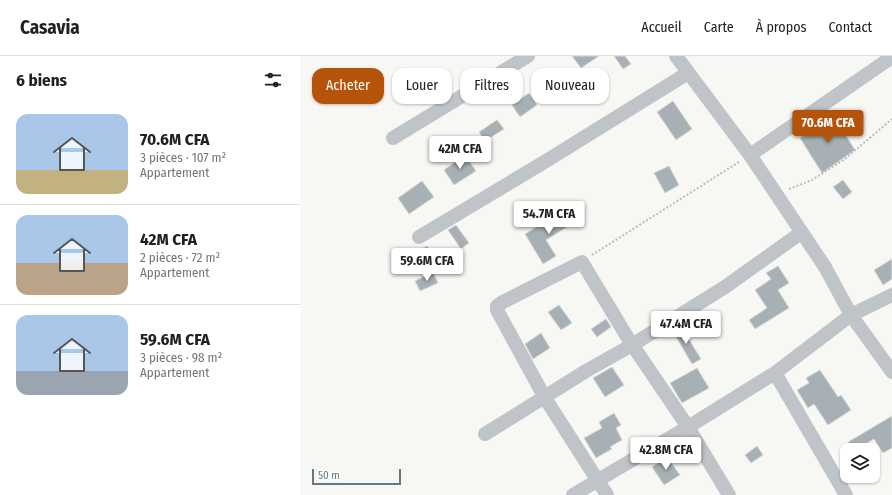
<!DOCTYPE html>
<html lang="fr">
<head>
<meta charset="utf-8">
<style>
	body { margin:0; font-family:"Fira Sans Condensed",sans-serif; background:#f2f2f2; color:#202124; height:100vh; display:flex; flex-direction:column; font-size:15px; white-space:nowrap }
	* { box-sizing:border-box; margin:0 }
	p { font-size:13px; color:#757577 }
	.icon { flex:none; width:22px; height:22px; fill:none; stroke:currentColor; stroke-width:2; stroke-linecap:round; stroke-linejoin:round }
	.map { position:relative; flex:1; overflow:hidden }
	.details { display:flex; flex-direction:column; background:#fff; width:300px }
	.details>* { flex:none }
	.banner { position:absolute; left:12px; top:12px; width:380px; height:36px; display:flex; gap:8px }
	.buttons { position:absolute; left:540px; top:387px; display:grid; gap:8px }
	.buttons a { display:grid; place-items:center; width:40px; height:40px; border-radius:8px; background:#fff; box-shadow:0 1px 3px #0004; font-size:20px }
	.scale { position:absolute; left:12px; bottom:10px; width:89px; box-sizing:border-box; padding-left:4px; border:2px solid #657985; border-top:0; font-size:11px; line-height:14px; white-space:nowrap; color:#657985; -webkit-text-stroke:3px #fff; paint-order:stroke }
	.price { position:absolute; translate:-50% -34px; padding:0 9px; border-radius:4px; background:#fff; color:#222; font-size:13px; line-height:26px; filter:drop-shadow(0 1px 2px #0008) }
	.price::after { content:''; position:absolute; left:50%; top:24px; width:12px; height:9px; margin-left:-6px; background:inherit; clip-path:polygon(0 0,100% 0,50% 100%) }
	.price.current { background:#b45309; color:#fff }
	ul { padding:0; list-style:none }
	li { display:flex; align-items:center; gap:12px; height:100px; padding:0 16px }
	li+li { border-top:1px solid #e0e0e0 }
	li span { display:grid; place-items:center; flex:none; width:112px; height:80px; border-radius:12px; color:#555 }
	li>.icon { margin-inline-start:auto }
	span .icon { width:48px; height:48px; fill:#fffc; stroke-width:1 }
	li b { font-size:17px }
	h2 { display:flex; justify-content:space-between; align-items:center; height:48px; padding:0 16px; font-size:17px }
	.tag { padding:0 14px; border-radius:12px; background:#fff; box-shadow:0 1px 3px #0004; font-size:14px; line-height:36px }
	.tag.current { background:#b45309; color:#fff }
	header { display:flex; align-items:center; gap:24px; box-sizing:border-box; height:56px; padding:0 20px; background:#fff; border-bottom:1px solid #e0e0e0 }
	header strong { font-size:19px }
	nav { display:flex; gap:22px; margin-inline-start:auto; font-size:14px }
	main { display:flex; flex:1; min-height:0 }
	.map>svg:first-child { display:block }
	.building { fill:#a7b0b5; stroke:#d8d8d6 }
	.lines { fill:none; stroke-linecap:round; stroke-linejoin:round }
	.path { stroke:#b9bdbf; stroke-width:2; stroke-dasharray:2 2; stroke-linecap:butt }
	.minor { stroke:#bfc4c8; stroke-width:14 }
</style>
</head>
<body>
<header>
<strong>Casavia</strong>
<nav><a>Accueil</a><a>Carte</a><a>À propos</a><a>Contact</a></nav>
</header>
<main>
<section class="details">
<h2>6 biens<svg class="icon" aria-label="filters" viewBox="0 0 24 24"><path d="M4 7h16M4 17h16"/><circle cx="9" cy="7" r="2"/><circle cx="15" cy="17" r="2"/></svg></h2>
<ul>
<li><span style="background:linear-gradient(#a9c7e8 70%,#c2b280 0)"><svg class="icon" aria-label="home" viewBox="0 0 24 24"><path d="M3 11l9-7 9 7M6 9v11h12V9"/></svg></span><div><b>70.6M CFA</b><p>3 pièces · 107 m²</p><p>Appartement</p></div></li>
<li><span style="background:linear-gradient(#a9c7e8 60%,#b9a48a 0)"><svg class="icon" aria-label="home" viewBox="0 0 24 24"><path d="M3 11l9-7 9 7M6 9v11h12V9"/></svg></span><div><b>42M CFA</b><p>2 pièces · 72 m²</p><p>Appartement</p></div></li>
<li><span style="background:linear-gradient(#a9c7e8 70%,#9aa5b1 0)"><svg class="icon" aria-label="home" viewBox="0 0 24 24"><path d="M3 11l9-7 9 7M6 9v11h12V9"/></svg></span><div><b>59.6M CFA</b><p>3 pièces · 98 m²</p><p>Appartement</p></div></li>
</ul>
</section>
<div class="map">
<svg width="592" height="439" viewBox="0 0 592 439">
	<rect width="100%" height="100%" fill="#f7f7f4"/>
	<path class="building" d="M272,0H299L281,12Z
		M314,0H325L331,8L323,13Z
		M110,16L119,29L104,39L94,26Z
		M229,37L237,49L220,61L212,49Z
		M373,45L392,73L376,84L357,56Z
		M533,59L555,94L522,117L500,82L520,70L518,68Z
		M197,64L204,73L185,85L179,76Z
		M165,99L176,115L154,129L144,114Z
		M369,110L379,129L365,137L354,117Z
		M543,124L552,136L543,143L533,131Z
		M122,125L134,141L109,158L98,142Z
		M261,156L264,161L273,156L278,164L246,184L256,200L243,208L225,178Z
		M156,169L169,187L161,193L148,174Z
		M127,190L140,210L131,215L118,195Z
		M592,203V223L583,229L574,214Z
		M478,210L489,227L478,234L489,252L455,273L449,264L467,252L455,234L471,223L466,217Z
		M133,216L138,227L120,235L115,225Z
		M259,249L272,267L261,274L248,256Z
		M306,263L311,271L297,281L291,273Z
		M380,269L401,303L392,308L372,274Z
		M241,277L250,292L233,303L225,288Z
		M312,311L324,329L305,341L293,322Z
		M397,312L409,332L382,347L370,327Z
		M520,314L538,341L541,339L551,354L528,369L514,348L508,352L497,334L509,327L506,322Z
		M314,357L321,369L316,372L322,384L310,391L312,393L296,402L284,382L302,372L299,366Z
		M592,360V392L583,397L574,383L556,394H553L548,386Z
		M457,390L463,399L451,407L445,399Z
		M367,401L380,419L364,429L352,411Z"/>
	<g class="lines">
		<path class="path" d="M489,133L512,124L545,103L592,63
			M292,199L439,106"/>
		<path class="minor" d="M376,0L450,99L525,211L551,259L592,316
			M93,82L228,0
			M450,99L592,1
			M119,181L246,105L388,17
			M475,317L546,439
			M185,378L286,315L332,289L425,231L502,176
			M273,439L388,371L475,317L551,259L592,239
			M307,439L245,342L197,254V250L201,247L282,206L329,284L388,371L429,439"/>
	</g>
</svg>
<div class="buttons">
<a><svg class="icon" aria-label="layers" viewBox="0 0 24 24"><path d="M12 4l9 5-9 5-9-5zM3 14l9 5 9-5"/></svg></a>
</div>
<div class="scale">50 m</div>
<b class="price current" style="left:528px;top:88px">70.6M CFA</b>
<b class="price" style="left:160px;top:114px">42M CFA</b>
<b class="price" style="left:249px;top:179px">54.7M CFA</b>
<b class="price" style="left:127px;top:226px">59.6M CFA</b>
<b class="price" style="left:386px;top:289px">47.4M CFA</b>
<b class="price" style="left:366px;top:415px">42.8M CFA</b>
<div class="banner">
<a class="tag current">Acheter</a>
<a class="tag">Louer</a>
<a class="tag">Filtres</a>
<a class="tag">Nouveau</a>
</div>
</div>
</main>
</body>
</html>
